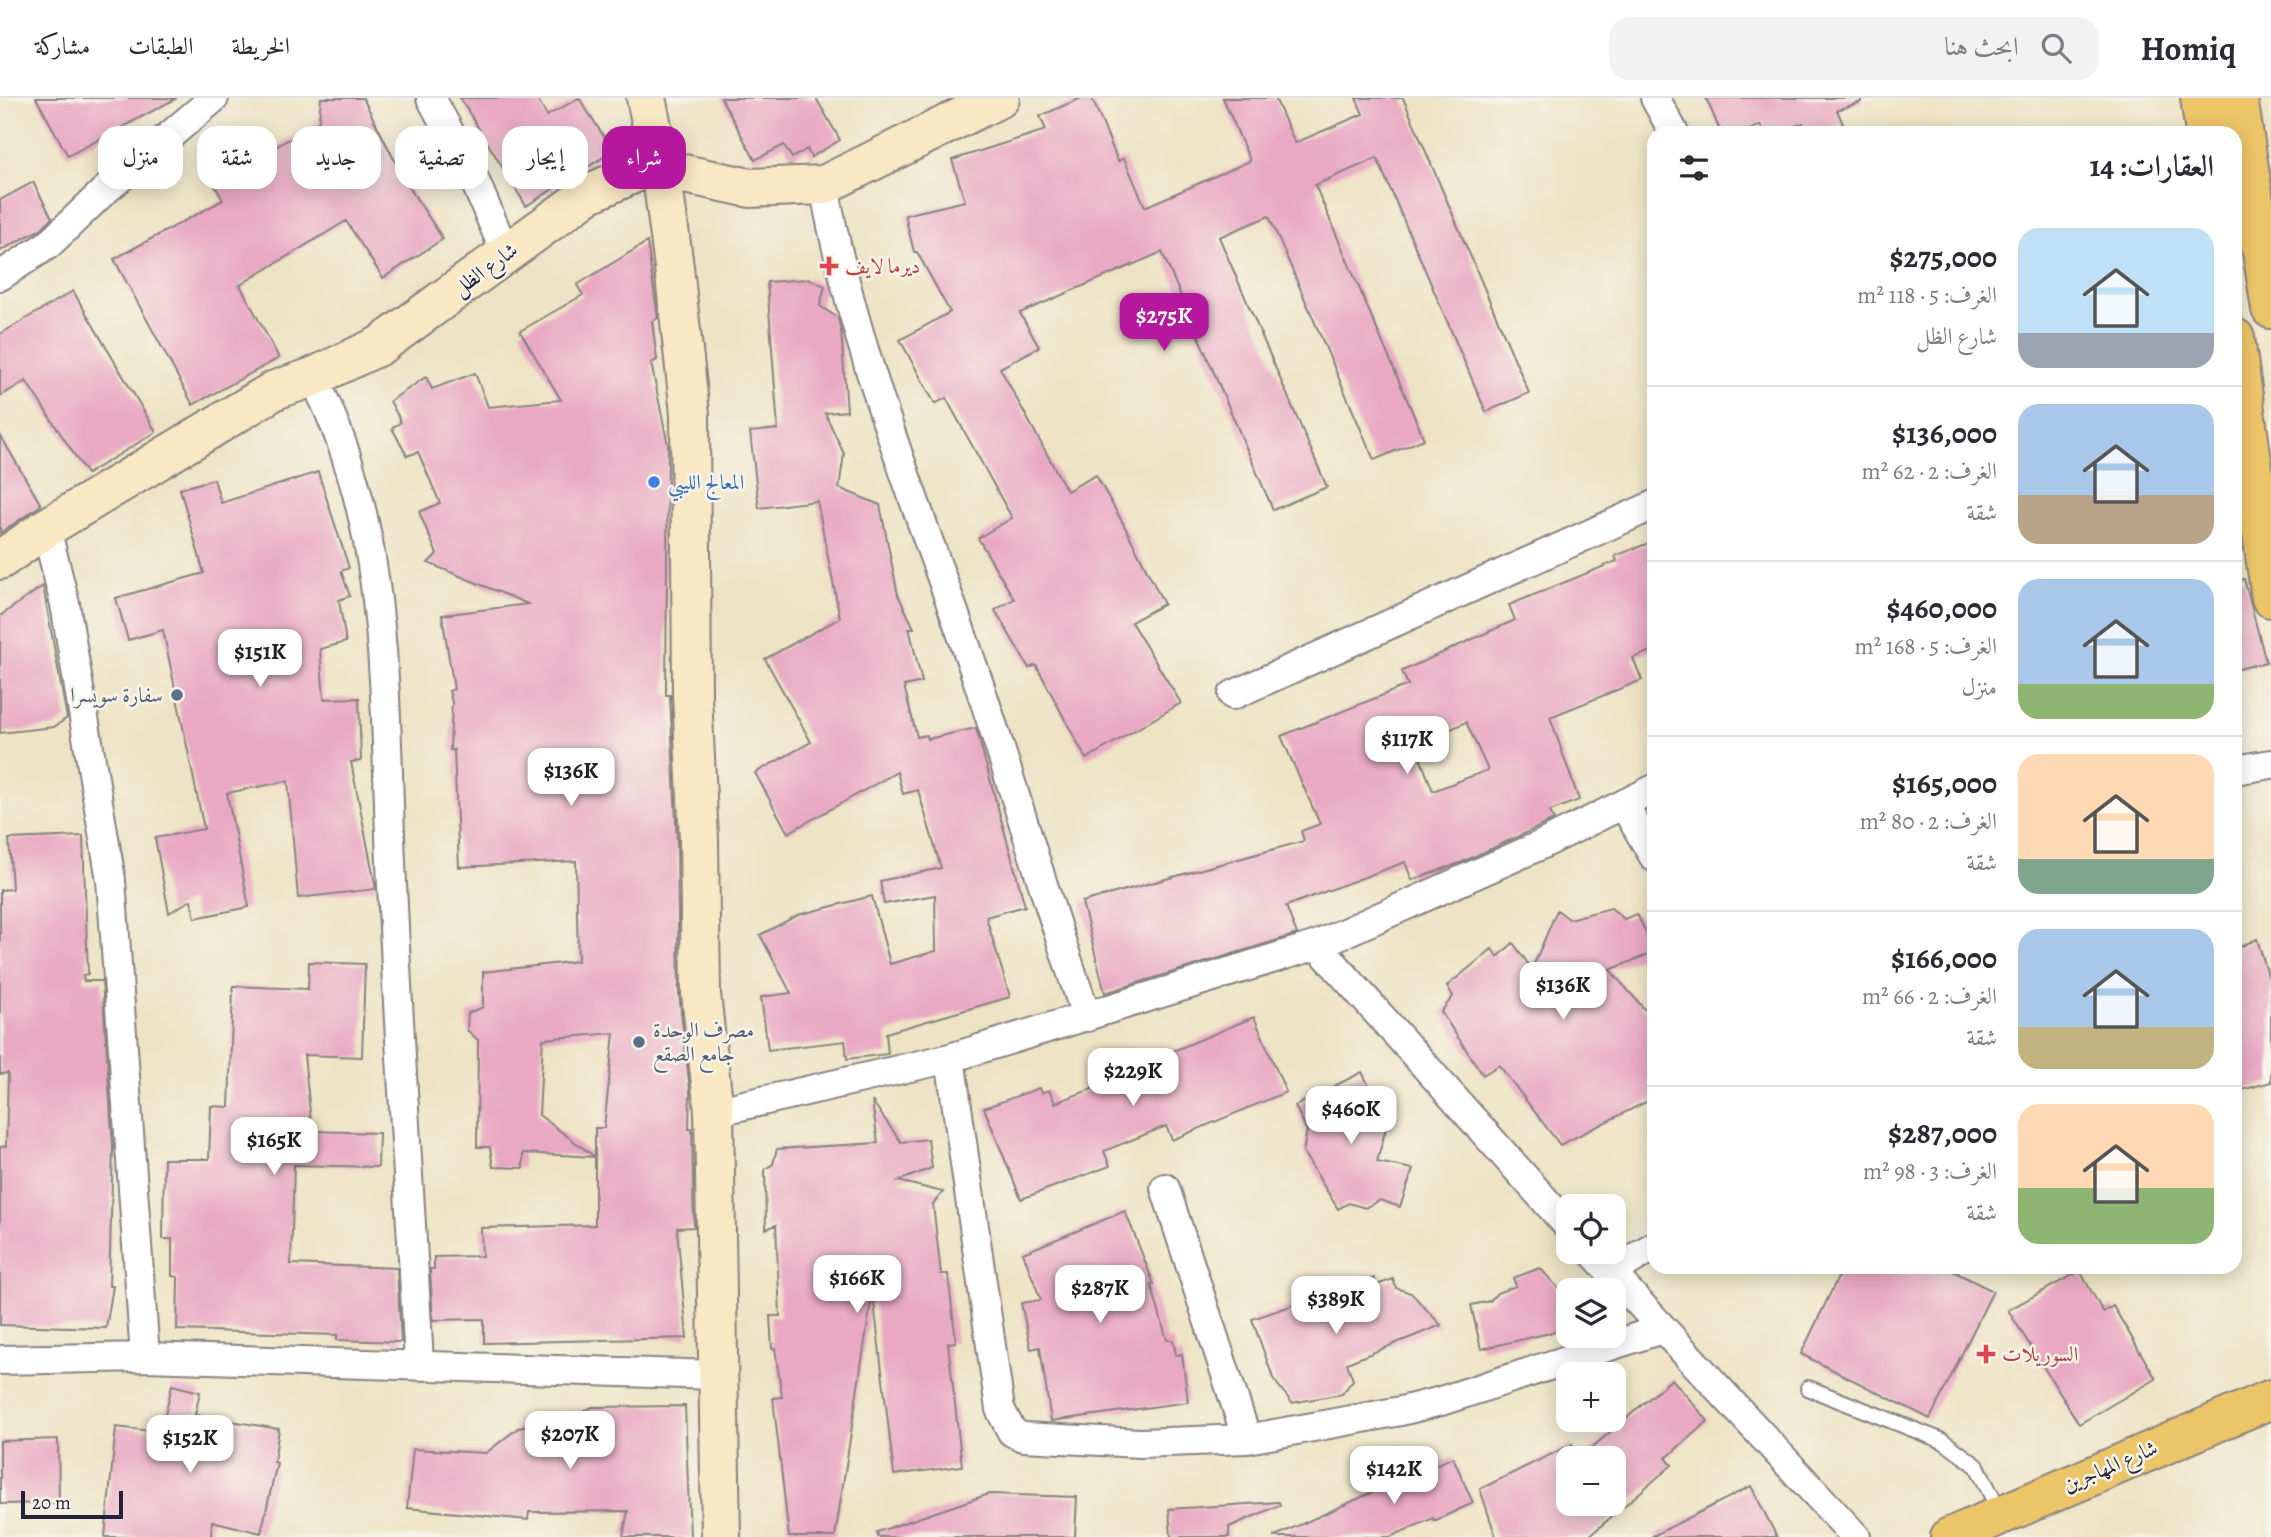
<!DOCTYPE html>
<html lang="ar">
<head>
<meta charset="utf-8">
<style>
	body { margin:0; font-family:Alegreya,Amiri,serif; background:#f2f2f3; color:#2b2b33; direction:rtl; height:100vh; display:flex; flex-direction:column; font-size:26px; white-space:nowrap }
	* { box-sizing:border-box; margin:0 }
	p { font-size:23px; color:#7c7c81 }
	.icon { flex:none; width:38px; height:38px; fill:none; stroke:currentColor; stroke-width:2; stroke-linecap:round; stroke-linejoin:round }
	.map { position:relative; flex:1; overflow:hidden; direction:ltr }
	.side { position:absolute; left:1647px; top:28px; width:595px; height:1148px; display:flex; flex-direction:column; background:#fff; border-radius:21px; box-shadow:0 4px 18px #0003; direction:rtl }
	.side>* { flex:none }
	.guide { position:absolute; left:21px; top:28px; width:665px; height:63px; direction:rtl; display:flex; gap:14px }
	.fabs { position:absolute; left:1556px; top:1096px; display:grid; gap:14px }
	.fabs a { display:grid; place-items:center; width:70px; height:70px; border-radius:14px; background:#fff; box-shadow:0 4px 18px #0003; font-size:35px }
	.scale { position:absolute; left:21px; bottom:18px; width:102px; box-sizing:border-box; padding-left:7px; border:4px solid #22223b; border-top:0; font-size:19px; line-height:24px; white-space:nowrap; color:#22223b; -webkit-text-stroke:5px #f7f3e8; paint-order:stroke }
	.price { position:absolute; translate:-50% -60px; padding:0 16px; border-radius:14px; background:#fff; color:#222; font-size:23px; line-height:46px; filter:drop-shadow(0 2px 4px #0008) }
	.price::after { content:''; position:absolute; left:50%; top:42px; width:21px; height:16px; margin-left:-10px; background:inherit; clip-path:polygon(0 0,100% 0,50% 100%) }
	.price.current { background:#b5179e; color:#fff }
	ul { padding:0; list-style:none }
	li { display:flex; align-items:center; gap:21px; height:175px; padding:0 28px }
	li+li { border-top:2px solid #e1e1e2 }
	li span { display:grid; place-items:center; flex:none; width:196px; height:140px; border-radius:21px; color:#555 }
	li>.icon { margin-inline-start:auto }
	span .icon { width:84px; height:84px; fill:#fffc; stroke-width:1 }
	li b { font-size:30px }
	h2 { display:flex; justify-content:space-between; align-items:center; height:84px; padding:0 28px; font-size:30px }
	.pill { padding:0 24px; border-radius:21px; background:#fff; box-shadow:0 4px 18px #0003; font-size:24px; line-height:63px }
	.pill.current { background:#b5179e; color:#fff }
	header { display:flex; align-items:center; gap:42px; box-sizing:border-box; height:98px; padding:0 35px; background:#fff; border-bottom:2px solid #e1e1e2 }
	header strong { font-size:33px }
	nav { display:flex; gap:38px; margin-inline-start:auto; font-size:24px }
	.search { width:490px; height:63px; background:#f2f2f3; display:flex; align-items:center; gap:18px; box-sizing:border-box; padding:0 24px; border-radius:21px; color:#7c7c81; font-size:26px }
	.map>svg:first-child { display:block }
	.building { fill:#e9a9c3; fill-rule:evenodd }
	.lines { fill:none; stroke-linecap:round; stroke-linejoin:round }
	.lane-casing { stroke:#888280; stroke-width:18 }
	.street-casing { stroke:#888280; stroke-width:32 }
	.secondary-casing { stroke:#888280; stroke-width:42 }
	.primary-casing { stroke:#888280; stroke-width:42 }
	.lane { stroke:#fff; stroke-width:14 }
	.street { stroke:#fff; stroke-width:28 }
	.secondary { stroke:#f8e8c3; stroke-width:38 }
	.primary { stroke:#edc569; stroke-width:38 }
	.health-dot { fill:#e0444e; stroke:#f7f3e8; stroke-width:2.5 }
	.shop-dot { fill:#3f7fe0; stroke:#f7f3e8; stroke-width:2.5 }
	.service-dot { fill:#5c6f8a; stroke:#f7f3e8; stroke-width:2.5 }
	.labels { text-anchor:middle; stroke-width:5; stroke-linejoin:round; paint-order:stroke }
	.health-label { font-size:21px; fill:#be3a42; stroke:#f7f3e8; text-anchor:start }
	.street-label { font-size:21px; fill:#22223b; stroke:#f7f3e8 }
	.shop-label { font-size:21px; fill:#366cbe; stroke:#f7f3e8; text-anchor:start }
	.service-label { font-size:21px; fill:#4e5e75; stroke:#f7f3e8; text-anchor:end }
</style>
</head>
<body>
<header>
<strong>Homiq</strong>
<div class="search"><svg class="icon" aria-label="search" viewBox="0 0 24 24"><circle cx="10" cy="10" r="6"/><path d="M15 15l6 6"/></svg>ابحث هنا</div>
<nav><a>الخريطة</a><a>الطبقات</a><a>مشاركة</a></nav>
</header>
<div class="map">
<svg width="2271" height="1439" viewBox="0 0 2271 1439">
	<rect width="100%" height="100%" fill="#f7f3e8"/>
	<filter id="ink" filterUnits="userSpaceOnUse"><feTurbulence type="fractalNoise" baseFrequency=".0143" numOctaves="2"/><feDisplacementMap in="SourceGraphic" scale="14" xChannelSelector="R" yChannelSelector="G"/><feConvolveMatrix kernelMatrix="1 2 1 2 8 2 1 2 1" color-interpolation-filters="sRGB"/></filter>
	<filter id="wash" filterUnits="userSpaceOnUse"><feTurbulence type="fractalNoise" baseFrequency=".00686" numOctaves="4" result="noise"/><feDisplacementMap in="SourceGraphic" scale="28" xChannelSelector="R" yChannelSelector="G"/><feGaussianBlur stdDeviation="1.57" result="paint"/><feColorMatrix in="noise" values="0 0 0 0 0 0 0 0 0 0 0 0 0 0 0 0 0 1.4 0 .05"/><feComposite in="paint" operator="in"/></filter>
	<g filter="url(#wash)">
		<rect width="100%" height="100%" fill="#eee3c5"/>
		<g id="blocks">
			<path class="building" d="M36,0H177L68,58Z
				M321,0H363L405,83L443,141L383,180L346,123L240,187L279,260L193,307L114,161L223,102L214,86L319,23Z
				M460,0H537L547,18L579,0L613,53L526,108Z
				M721,0H816L840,42L811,59L807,51L792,60L784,47L755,62Z
				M1081,0H1092L1118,63L1124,60L1145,109L1250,63L1223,0H1275L1295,45L1363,16L1356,0H1403L1529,295L1486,314L1377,60L1315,87L1424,341L1374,362L1269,118L1219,139L1327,389L1273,412L1162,154L1020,215L1039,249L1000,270L1067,393L1096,377L1125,429L1164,506L1131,524L1181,605L1086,661L1036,567L1029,570L995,512L1014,501L978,440L1012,420L946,300L935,306L900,242L950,214L917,154H914L905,117L965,103L952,62L1046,32L1040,18Z
				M1706,0H1861V4L1837,12L1843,26L1817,35H1807L1803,25L1774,35H1765L1760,27L1744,35H1721Z
				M33,84L52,120L41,131L0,153V102Z
				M647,144L658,220L652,223L657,262L651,265L668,347L666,597H670L677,743L679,896L690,992L689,1031H692L694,1129L677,1130L687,1240L484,1245V1221L433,1222L430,1171H434V1159L482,1158L481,1130L595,1127V1059L523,1055V1070L493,1069L490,1049H477L478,942L467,932L468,915L483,909V874L578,863L576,763L459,769L454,652H450L452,604L449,593L454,591L442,517L528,506L428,465L437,456L419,414L440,405L418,354L407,358L392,330L401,324L390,303L426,279L432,291L475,275L488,309L561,302L520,233L583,197L577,187ZM614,935L604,1030H595V1059L539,1017L543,941Z
				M809,181L825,188L820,208L838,220L841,232L847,313L825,315L844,356L839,390L880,407L898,497L914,530H909L922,584L904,588L917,639L927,637L928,641L976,630L1025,808L986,819L1010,899L886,935L888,956L847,961L845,943L768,952L761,899L791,895L760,837L798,817L872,798L890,866L936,853L935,797L884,806L880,783L941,770L918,692L903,696L897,674L788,735L755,675L811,644L765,561L840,520L817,403L759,410L750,334L778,331L767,184Z
				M73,193L156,334L87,376L26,283L0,298V236Z
				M0,337L41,407L0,435Z
				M318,374L349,470L341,473L350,498L339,502L346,544L320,551L324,601L359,600L361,663L351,664L376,791L298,800L288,683L227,695L249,809L195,820L191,802L169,815L155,740L204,731L163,532L128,542L116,500L204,475L180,391L214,381L221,405Z
				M1654,443V552L1633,560L1642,582L1550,619L1579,702L1550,713L1554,722L1460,765L1412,782L1405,764L1286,808L1297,836L1105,895L1082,804L1304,743L1301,733L1320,726L1281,638L1408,587L1402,573L1515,522L1509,507L1617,463L1615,458ZM1466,624L1488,672L1433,693L1415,647Z
				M2244,481L2266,564L2235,572V482Z
				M43,488L67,620L54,629L0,635V518Z
				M83,738L88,876L83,877L84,883H102L113,1049L109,1188H113L106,1230L0,1227V1049L6,1048L8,975L0,976V792L12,791L9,741Z
				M1611,810L1624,821L1637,816L1654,851V854L1610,872L1654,922V1000L1560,1047L1499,967L1483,977L1441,914L1453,898L1447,888L1492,851L1498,859L1513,845L1532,871L1557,812L1569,821Z
				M2257,841L2271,887V984L2235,994V851Z
				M309,864L365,866L362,959L304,957L312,1033L379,1035L378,1069L294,1067L291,1166L397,1170L401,1244L337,1242V1237L177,1232L178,1179L172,1178V1141H163L164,1061H209L211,1008L229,1009L233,888L308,891Z
				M1254,919L1286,994L1172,1042L1166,1028L1104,1053L1110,1068L1021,1101L984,1010L1039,990L1041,995L1049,992L1055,1005L1142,972L1140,967Z
				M1362,974L1382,1015L1389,1018L1377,1064L1413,1071L1400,1109L1380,1102L1365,1110L1349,1105L1338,1111L1303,1054L1307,1032L1295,1008Z
				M872,1003L901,1044L928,1041L932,1070L898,1083L943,1094L933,1106L941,1176H948L956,1244L948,1245L962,1368L894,1377L874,1204H871L835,1439H789L773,1300L782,1299L775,1250L772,1251L770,1218H780L776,1127L766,1131L765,1071L773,1066L777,1051L878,1045Z
				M1125,1113L1154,1186H1151L1167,1242H1173L1176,1257L1182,1256L1188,1304L1051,1323L1040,1249L1031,1251L1021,1205L1041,1202L1023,1155Z
				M1843,1169H1945L1993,1193L1930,1321L1801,1256Z
				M1540,1170L1567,1200L1557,1208L1563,1232L1481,1251L1471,1207L1490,1203L1497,1195L1516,1188L1513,1180Z
				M2080,1173L2103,1214L2113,1208L2156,1281L2079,1326L2008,1212Z
				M1374,1180L1377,1187L1393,1181L1396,1190L1411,1195L1441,1227L1347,1265L1353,1282L1342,1296L1292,1305L1274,1282L1252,1221Z
				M1672,1281L1708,1323L1666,1360L1672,1367L1588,1439H1496L1480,1391L1572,1346L1579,1360H1568V1405H1614V1360H1580Z
				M172,1287L200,1294L195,1317L279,1331L274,1364L277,1365L261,1435L212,1423L211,1439H105L116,1329L161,1334Z
				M685,1308L690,1439H623L628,1413L529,1414L528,1422L407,1410L413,1351L486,1355L518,1330L570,1321L592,1309Z
				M58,1341L59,1405L0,1406V1343Z
				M1453,1359L1473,1405L1434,1423L1433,1420L1390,1439H1273L1382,1390L1379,1384L1412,1369L1416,1376Z
				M1751,1388L1777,1439H1651Z
				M989,1396L1077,1399L1075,1439H878L877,1434Z
				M1279,1404L1280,1407L1229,1429V1439H1171L1169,1411Z"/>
		</g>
	</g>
	<g filter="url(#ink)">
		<use href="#blocks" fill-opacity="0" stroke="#888280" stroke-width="2"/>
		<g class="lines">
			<defs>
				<path id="lane" d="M1808,1290L1943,1343L1977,1368L2000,1415"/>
				<path id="street" d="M431,0L472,76L505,154
					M1655,0L1674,35
					M824,87C852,247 916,404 969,557C1011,677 1044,799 1087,919
					M0,178L49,146L102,95L214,0
					M313,279C391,429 384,600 391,764C398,931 410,1099 419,1265
					M46,430L65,506L111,782L145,1259
					M1233,597L1654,407
					M2235,672L2271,666
					M1624,707L1654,759
					M1317,847L1568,1128
					M950,960L1000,1311L1012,1334L1023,1339L1140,1345L1247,1341L1401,1313L1441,1303L1662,1231
					M714,1014L950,960L1317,847L1541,747L1654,691
					M1165,1090L1247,1341
					M1591,1153L1856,1439
					M1610,1175L1654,1148
					M0,1262L145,1259L717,1277"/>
				<path id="secondary" d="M646,0L661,71L674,169L690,316L692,597L699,742L701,896L714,1014L721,1439
					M0,462L46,430L275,292L313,279L379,248L588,96L644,71H661L750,90L824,87L1000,0"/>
				<path id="primary" d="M2200,0L2205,35
					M2238,0L2271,211
					M2235,240L2271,500
					M1950,1439L2271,1301"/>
			</defs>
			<use href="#lane" class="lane-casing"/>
			<use href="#street" class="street-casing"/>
			<use href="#secondary" class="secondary-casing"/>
			<use href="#primary" class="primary-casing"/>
			<use href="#lane" class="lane"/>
			<use href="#street" class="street"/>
			<use href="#secondary" class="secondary"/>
			<use href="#primary" class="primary"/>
		</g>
	</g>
	<g class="health-dot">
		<path d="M825.5 157.5h7v7h7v7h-7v7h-7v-7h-7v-7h7z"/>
		<path d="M1982.5 1245.5h7v7h7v7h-7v7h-7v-7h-7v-7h7z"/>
	</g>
	<circle class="shop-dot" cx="654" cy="384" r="7"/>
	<g class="service-dot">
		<circle cx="177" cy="597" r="7"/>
		<circle cx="639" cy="944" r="7"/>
	</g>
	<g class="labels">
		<g class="health-label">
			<text x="845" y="175">ديرما لايف</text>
			<text x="2002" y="1263">السوريلات</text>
		</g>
		<g class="street-label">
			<text transform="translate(485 171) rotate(-36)" y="7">شارع الظل</text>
			<text transform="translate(2110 1368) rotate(-23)" y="7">شارع المهاجرين</text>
		</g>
		<g class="shop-label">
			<text x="668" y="391">المعالج الليبي</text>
		</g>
		<g class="service-label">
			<text x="163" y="604">سفارة سويسرا</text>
			<text x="653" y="939" text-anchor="start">مصرف الوحدة<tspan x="653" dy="24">جامع الصقع</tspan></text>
		</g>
	</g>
</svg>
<div class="fabs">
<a><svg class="icon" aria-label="locate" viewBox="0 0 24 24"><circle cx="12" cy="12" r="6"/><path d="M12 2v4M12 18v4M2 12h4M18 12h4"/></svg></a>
<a><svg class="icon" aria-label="layers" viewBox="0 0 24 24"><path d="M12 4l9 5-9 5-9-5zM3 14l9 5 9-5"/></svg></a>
<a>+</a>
<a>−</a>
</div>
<div class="scale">20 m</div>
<b class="price current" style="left:1164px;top:255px">$275K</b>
<b class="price" style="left:260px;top:591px">$151K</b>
<b class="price" style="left:1407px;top:678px">$117K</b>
<b class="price" style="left:571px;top:710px">$136K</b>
<b class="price" style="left:1563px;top:924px">$136K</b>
<b class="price" style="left:1133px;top:1010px">$229K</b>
<b class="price" style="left:1351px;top:1048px">$460K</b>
<b class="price" style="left:274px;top:1079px">$165K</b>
<b class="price" style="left:857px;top:1217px">$166K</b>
<b class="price" style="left:1100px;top:1227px">$287K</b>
<b class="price" style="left:1336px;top:1238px">$389K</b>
<b class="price" style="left:570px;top:1373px">$207K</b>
<b class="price" style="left:190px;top:1377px">$152K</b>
<b class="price" style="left:1394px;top:1408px">$142K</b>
<div class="guide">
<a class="pill current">شراء</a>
<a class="pill">إيجار</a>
<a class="pill">تصفية</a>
<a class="pill">جديد</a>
<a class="pill">شقة</a>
<a class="pill">منزل</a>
</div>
<section class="side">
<h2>العقارات: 14<svg class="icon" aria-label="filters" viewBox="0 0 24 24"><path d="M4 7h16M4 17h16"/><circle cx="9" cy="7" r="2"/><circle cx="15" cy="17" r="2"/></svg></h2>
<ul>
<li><span style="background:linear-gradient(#bfe0f5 75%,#9aa5b1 0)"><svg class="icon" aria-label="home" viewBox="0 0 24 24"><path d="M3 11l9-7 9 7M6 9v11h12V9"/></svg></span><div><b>$275,000</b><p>الغرف: 5 · 118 m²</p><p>شارع الظل</p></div></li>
<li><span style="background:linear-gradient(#a9c7e8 65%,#b9a48a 0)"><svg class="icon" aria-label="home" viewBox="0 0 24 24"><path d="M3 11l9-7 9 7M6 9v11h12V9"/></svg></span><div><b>$136,000</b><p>الغرف: 2 · 62 m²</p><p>شقة</p></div></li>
<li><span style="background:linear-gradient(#a9c7e8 75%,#8fb573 0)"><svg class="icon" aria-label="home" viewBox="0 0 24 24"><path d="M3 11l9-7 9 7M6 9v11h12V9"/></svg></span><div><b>$460,000</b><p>الغرف: 5 · 168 m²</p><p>منزل</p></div></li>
<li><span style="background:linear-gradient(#ffd9b3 75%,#7fa58c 0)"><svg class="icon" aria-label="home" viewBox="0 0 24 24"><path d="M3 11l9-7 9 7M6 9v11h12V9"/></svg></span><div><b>$165,000</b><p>الغرف: 2 · 80 m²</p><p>شقة</p></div></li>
<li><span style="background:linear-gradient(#a9c7e8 70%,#c2b280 0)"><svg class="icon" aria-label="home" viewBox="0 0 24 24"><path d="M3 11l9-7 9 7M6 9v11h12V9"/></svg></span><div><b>$166,000</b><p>الغرف: 2 · 66 m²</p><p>شقة</p></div></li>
<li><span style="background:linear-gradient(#ffd9b3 60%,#8fb573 0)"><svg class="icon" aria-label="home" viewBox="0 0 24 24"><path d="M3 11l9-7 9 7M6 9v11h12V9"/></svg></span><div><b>$287,000</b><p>الغرف: 3 · 98 m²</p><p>شقة</p></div></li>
</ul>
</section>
</div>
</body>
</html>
